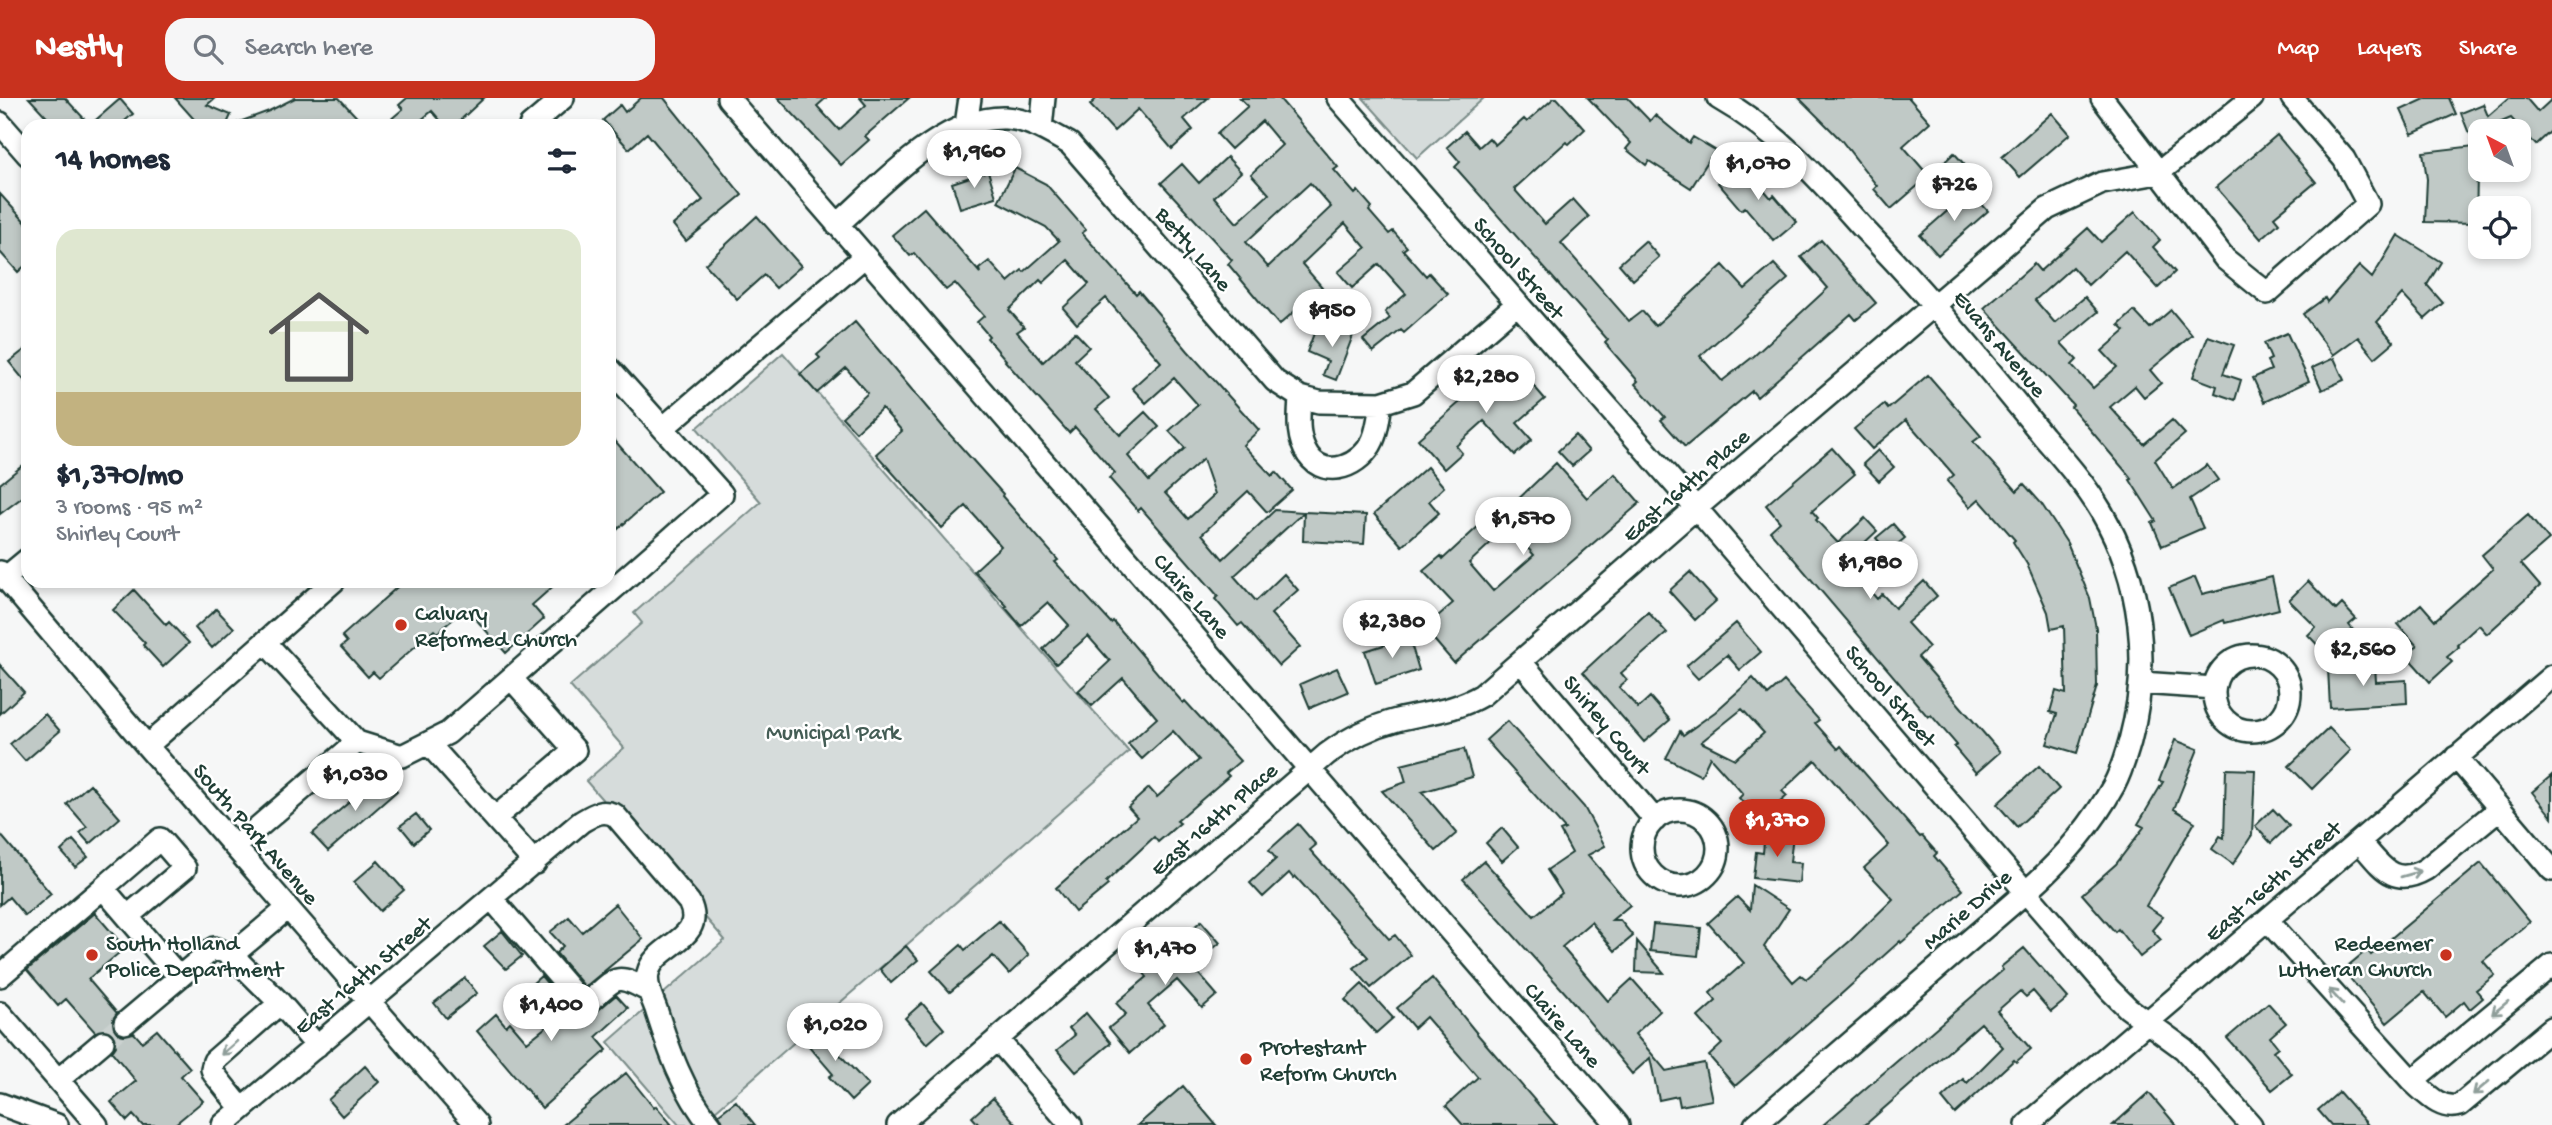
<!DOCTYPE html>
<html lang="en">
<head>
<meta charset="utf-8">
<style>
	body { margin:0; font-family:"Gochi Hand",sans-serif; background:#f6f6f7; color:#1f2937; height:100vh; display:flex; flex-direction:column; font-size:26px; white-space:nowrap }
	* { box-sizing:border-box; margin:0 }
	p { font-size:23px; color:#747a83 }
	.icon { flex:none; width:38px; height:38px; fill:none; stroke:currentColor; stroke-width:2; stroke-linecap:round; stroke-linejoin:round }
	.map { position:relative; flex:1; overflow:hidden }
	.details { position:absolute; left:21px; top:21px; width:595px; height:469px; display:flex; flex-direction:column; background:#fff; border-radius:21px; box-shadow:0 4px 10px #0003 }
	.details>* { flex:none }
	.needle { width:46px; rotate:319deg }
	.buttons { position:absolute; left:2468px; top:21px; display:grid; gap:14px }
	.buttons a { display:grid; place-items:center; width:63px; height:63px; border-radius:14px; background:#fff; box-shadow:0 4px 10px #0003; font-size:35px }
	.price { position:absolute; translate:-50% -60px; padding:0 16px; border-radius:24px; background:#fff; color:#222; font-size:23px; line-height:46px; filter:drop-shadow(0 2px 4px #0008) }
	.price::after { content:''; position:absolute; left:50%; top:42px; width:21px; height:16px; margin-left:-10px; background:inherit; clip-path:polygon(0 0,100% 0,50% 100%) }
	.price.active { background:#c8321e; color:#fff }
	ul { padding:0; list-style:none }
	li { display:grid; align-content:center; gap:14px; height:371px; padding:0 35px }
	li+li { border-top:2px solid #e0e1e3 }
	li span { display:grid; place-items:center; height:217px; border-radius:21px; color:#555 }
	li>.icon { margin-inline-start:auto }
	span .icon { width:126px; height:126px; fill:#fffc; stroke-width:1 }
	li b { font-size:30px }
	h2 { display:flex; justify-content:space-between; align-items:center; height:84px; padding:0 35px; font-size:30px }
	header { display:flex; align-items:center; gap:42px; box-sizing:border-box; height:98px; padding:0 35px; background:#c8321e; color:#fff }
	header strong { font-size:33px }
	nav { display:flex; gap:38px; margin-inline-start:auto; font-size:24px }
	.search { width:490px; height:63px; background:#f6f6f7; display:flex; align-items:center; gap:18px; box-sizing:border-box; padding:0 24px; border-radius:21px; color:#747a83; font-size:26px }
	.map>svg:first-child { display:block }
	.green { fill:#d6dcdb; stroke:#7a8c88; stroke-width:2 }
	.building { fill:#c0c9c6; stroke:#1f3d34; stroke-width:2; fill-rule:evenodd }
	.lines { fill:none; stroke-linecap:round; stroke-linejoin:round }
	.minor-tunnel { stroke:#cbd2d0; stroke-width:21; stroke-dasharray:21 10; stroke-linecap:butt }
	.minor-casing { stroke:#1f3d34; stroke-width:26 }
	.minor { stroke:#fff; stroke-width:21 }
	.oneway { stroke:#8f9e9a }
	.poi-dot { fill:#c8321e; stroke:#fff; stroke-width:2.5 }
	.labels { text-anchor:middle; stroke-width:5; stroke-linejoin:round; paint-order:stroke }
	.street-label { font-size:23px; fill:#1f3d34; stroke:#fff }
	.poi-label { font-size:23px; fill:#1f3d34; stroke:#fff; text-anchor:start }
	.park-label { font-size:23px; fill:#445d55; stroke:#fff }
</style>
</head>
<body>
<header>
<strong>Nestly</strong>
<div class="search"><svg class="icon" aria-label="search" viewBox="0 0 24 24"><circle cx="10" cy="10" r="6"/><path d="M15 15l6 6"/></svg>Search here</div>
<nav><a>Map</a><a>Layers</a><a>Share</a></nav>
</header>
<div class="map">
<svg width="2552" height="1027" viewBox="0 0 2552 1027">
	<rect width="100%" height="100%" fill="#f6f7f7"/>
	<filter id="ink" filterUnits="userSpaceOnUse"><feTurbulence type="fractalNoise" baseFrequency=".0143" numOctaves="2"/><feDisplacementMap in="SourceGraphic" scale="14" xChannelSelector="R" yChannelSelector="G"/><feConvolveMatrix kernelMatrix="1 2 1 2 8 2 1 2 1" color-interpolation-filters="sRGB"/></filter>
	<g filter="url(#ink)">
		<path class="green" d="M1363,0H1484L1417,60Z
			M783,255L1129,654L699,1027H679L608,944L725,842L586,683L624,650L570,588L642,525L634,515L761,404L697,330Z"/>
		<path class="building" d="M29,0H65L90,27L120,1L133,16L119,28H55Z
			M175,0H215L207,7L231,17L226,28H200Z
			M295,0H339L365,28H234V26L269,13Z
			M407,0H484L454,28H445L432,13L414,28H383L403,11L399,7Z
			M641,0H664L742,97L686,143L673,127L703,102L647,35L629,51L603,22L620,7L625,14Z
			M778,0H826L817,8L839,32L866,7L860,0H909L865,38L869,42L841,67Z
			M1097,0H1208L1184,21L1193,32L1172,51L1138,11L1114,33L1090,7Z
			M1240,0H1279L1338,69L1334,72L1355,96L1358,93L1372,109L1369,113L1389,136L1393,133L1407,149L1403,152L1426,178L1429,175L1448,196L1404,235L1401,232L1373,254L1363,242L1390,220L1385,214L1406,196L1379,166L1352,190L1338,174L1366,150L1345,125L1302,166L1322,189L1279,227L1228,166L1232,162L1161,85L1182,66L1199,85L1227,59L1241,74L1214,99L1237,125L1269,96L1251,76L1282,47L1262,23L1231,51L1217,36L1248,8ZM1310,85L1331,109L1268,169L1246,144Z
			M1554,0H1557L1585,31L1569,46L1566,44L1514,91L1545,126L1573,101L1589,119L1561,145L1629,223L1642,213L1655,228L1723,167L1745,191L1774,166L1788,181L1700,258L1722,283L1754,258L1828,190L1801,159L1821,142L1876,205L1856,222L1851,216L1757,299L1752,293L1685,349L1661,322L1665,319L1635,286L1638,283L1605,245L1608,242L1455,69L1460,64L1447,49L1465,33L1479,49L1489,40L1495,47L1524,21L1527,24Z
			M1588,0H1628L1650,23L1655,17L1689,45L1693,39L1715,52L1691,90L1649,63L1646,67L1626,51L1631,45Z
			M1799,0H1909L1930,24L1903,48L1929,78L1891,111L1874,91L1877,88L1841,42Z
			M2427,0H2449L2456,16L2412,36L2401,12Z
			M2509,0H2526L2538,14L2552,1V32L2536,47L2511,20L2471,37L2468,33L2461,15L2483,6L2488,18Z
			M2052,15L2070,36L2020,79L2002,59Z
			M2277,37L2316,84L2274,119L2279,125L2261,141L2216,89Z
			M2474,48L2477,77L2476,125L2425,124L2427,81L2423,54Z
			M1954,55L1964,66L1948,81L1938,70Z
			M1742,66L1771,100L1774,97L1797,124L1774,143L1745,109L1741,112L1718,85Z
			M1015,70L1046,86L1086,132L1082,135L1136,196L1139,193L1162,220L1161,221L1188,253L1259,332L1243,347L1272,378L1276,374L1292,392L1267,414L1248,393L1202,436L1223,461L1275,412L1304,414L1234,478L1256,503L1284,476L1298,492L1271,516L1300,549L1279,568L1242,525L1238,528L1215,501L1218,498L1141,410L1138,413L1109,380L1115,375L1075,329L1069,335L1005,263L1006,262L987,240L989,238L977,224L984,218L955,185L946,192L914,155L910,158L892,137L924,110L980,175L979,171L989,163L1008,184L1022,172L1024,174L1059,143L1046,129L998,104ZM1068,162L1089,186L1063,210L1077,226L1106,200L1161,264L1132,290L1146,305L1174,280L1198,307L1169,333L1185,350L1149,383L1128,358L1159,329L1145,314L1120,337L1096,311L1109,300L1075,262L1089,249L1075,234L1043,264L1017,234L1024,229L1009,212L1040,182L1043,185ZM1203,361L1215,396L1188,421L1165,395Z
			M988,73L996,99L960,110L952,85Z
			M1970,93L1988,113L1938,157L1920,137Z
			M0,96L28,127V165L18,174L0,154Z
			M2135,114L2160,142L2153,149L2175,174L2158,190L2125,153L2088,187L2072,169L2035,202L2055,225L2085,199L2098,214L2061,245L2077,262L2072,267L2093,290L2117,269L2102,253L2125,233L2119,227L2134,213L2150,230L2171,212L2192,237L2150,272L2161,285L2144,299L2135,288L2110,309L2144,346L2172,322L2185,336L2155,362L2173,391L2207,367L2218,382L2190,401L2203,430L2162,448L2152,425L2156,423L2130,382L2132,381L2071,309L2073,307L1984,210L2034,166L2040,173L2088,130L2101,144Z
			M757,118L801,168L776,190L764,177L737,201L705,166Z
			M2398,137L2441,164L2427,187L2443,205L2425,221L2402,196L2377,224L2394,244L2375,260L2358,239L2333,257L2303,216L2325,200L2327,204L2359,168L2372,180Z
			M1645,143L1659,159L1633,182L1619,166Z
			M855,224L944,330L1003,396L1002,398L1058,462L1055,464L1111,525L1113,523L1183,605L1185,603L1240,663L1226,675L1229,678L1177,723L1180,725L1158,744L1154,739L1106,784L1108,787L1075,814L1056,790L1137,719L1128,709L1149,690L1157,699L1199,662L1173,633L1142,661L1128,646L1157,620L1123,580L1092,608L1078,593L1110,563L1088,538L1056,566L1043,551L1069,527L1048,504L1021,528L1005,509L1007,508L974,473L1001,448L966,408L942,430L876,356L902,333L882,310L856,334L842,319L868,295L846,270L817,295L800,276L820,260L817,257Z
			M1341,226L1355,232L1336,282L1323,277L1328,263L1307,254L1316,230L1337,238Z
			M2287,235L2309,283L2264,304L2253,280L2271,272L2267,263L2271,261L2264,245Z
			M2208,238L2234,247L2223,276L2241,282L2235,302L2215,295L2217,288L2193,279Z
			M28,249V287L9,264Z
			M2334,260L2344,282L2322,292L2312,270Z
			M1512,263L1545,301L1517,325L1532,342L1515,357L1484,323L1456,348L1462,355L1444,371L1418,341L1477,289L1479,291Z
			M1928,277L1981,338L1973,344L2017,393L2024,386L2041,405L2067,445L2090,500L2096,530L2097,588L2077,655L2047,646L2057,616L2050,614L2056,593L2066,596L2064,528L2051,531L2048,514L2027,466L2013,444L2015,442L1979,401L1970,409L1947,383L1954,377L1906,322L1872,351L1854,331L1884,306L1888,311Z
			M609,336L660,394L609,439Z
			M1575,337L1589,353L1572,368L1558,353Z
			M1832,350L1855,376L1812,413L1818,420L1816,422L1838,445L1865,420L1877,433L1845,463L1877,501L1882,496L1895,510L1924,483L1937,498L1907,525L1929,549L1918,559L2000,654L1976,675L1954,649L1957,647L1931,617L1928,619L1770,433L1780,424L1766,407Z
			M1878,352L1894,369L1879,383L1863,366Z
			M28,363V395L0,416V386Z
			M1556,365L1587,400L1615,376L1640,405L1454,565L1424,530L1453,505L1423,473L1441,458L1443,461L1481,426L1495,441L1469,465L1493,493L1534,457L1525,447L1537,436L1511,408Z
			M1427,369L1444,389L1429,403L1439,415L1402,448L1374,416Z
			M1304,414L1366,417L1364,446L1303,443Z
			M2528,417L2549,442L2521,466L2540,488L2487,536L2479,527L2457,547L2459,549L2447,559L2452,564L2430,584L2406,557L2417,548L2398,526L2421,506L2435,522L2493,471L2482,457Z
			M1893,426L1905,440L1888,454L1876,440Z
			M1690,474L1716,503L1695,522L1669,493Z
			M2195,479L2202,496L2272,479L2279,511L2225,525L2224,522L2189,537L2169,490Z
			M404,483H559L532,507L544,521L506,555L466,510L437,535L434,532L379,580L373,574L368,579L341,549L347,544L342,538Z
			M2308,483L2336,512L2342,506L2356,521L2349,527L2353,532L2327,557L2308,537L2316,529L2289,502Z
			M134,492L166,527L169,524L189,545L163,569L143,547L145,545L113,512Z
			M216,511L234,530L212,550L195,530Z
			M1648,514L1667,535L1621,575L1627,582L1619,589L1638,610L1650,599L1670,622L1644,644L1583,574Z
			M1736,525L1761,554L1740,572L1727,557L1698,581L1686,568Z
			M1409,539L1419,572L1376,586L1365,553Z
			M0,567L24,594L0,616Z
			M2375,567L2376,584L2406,582L2407,605L2330,610L2328,570Z
			M1337,570L1348,594L1310,610L1300,586Z
			M1753,580L1768,597L1784,583L1819,622L1815,625L1838,651L1841,648L1920,739L1922,738L1937,755L1934,758L1963,792L1901,845L1900,843L1838,899L1735,988L1709,958L1722,946L1698,919L1716,903L1710,895L1744,865L1708,825L1737,799L1750,812L1752,787L1789,811L1764,849L1793,884L1801,877L1806,881L1850,843L1893,801L1864,770L1889,747L1815,662L1782,693L1787,698L1759,723L1739,700L1743,696L1710,659L1701,678L1666,660L1680,633L1683,637L1715,614ZM1742,611L1764,635L1735,661L1701,644Z
			M45,616L60,633L25,663L10,646Z
			M1507,623L1584,709L1605,748L1588,757L1630,807L1612,822H1620L1633,838L1615,853L1591,824L1562,849L1608,903L1632,881L1660,913L1635,936L1666,973L1704,965L1712,1002L1680,1008L1678,998L1659,1002L1650,960L1632,976L1568,898L1463,781L1484,763L1534,818L1562,795L1547,772L1572,755L1560,733L1565,731L1486,642Z
			M2329,630L2351,652L2312,691L2289,668Z
			M2175,642L2198,651L2174,711L2195,724L2146,808L2163,819L2152,832L2161,842L2140,859L2118,831L2115,834L2082,796L2116,766L2144,729L2138,726L2163,684L2159,683Z
			M1464,651L1472,679L1422,694L1457,735L1436,753L1382,693L1406,684L1401,667Z
			M2039,668L2059,691L2017,729L1997,706Z
			M2226,671L2255,672L2252,737L2233,766L2212,751L2220,738L2224,740Z
			M382,676L397,693L328,753L312,736Z
			M2552,677V719L2532,694Z
			M90,686L120,720L90,746L80,735L87,729L67,706Z
			M2273,711L2289,728L2271,745L2255,728Z
			M416,716L429,732L414,745L400,728Z
			M1298,726L1316,747L1310,752L1389,841L1395,837L1411,857L1371,890L1354,870L1368,859L1295,778L1293,780L1289,775L1263,799L1250,785L1276,761L1269,752Z
			M1502,730L1518,749L1502,763L1486,745Z
			M1765,733L1793,736L1790,764L1801,765L1799,785L1753,780L1756,754L1763,755Z
			M0,736L51,796L25,818L9,799L0,807Z
			M73,742L88,759L75,769L61,753Z
			M378,763L404,792L380,813L354,784Z
			M2481,765L2530,824L2483,863L2495,877L2476,892L2483,900L2470,911L2464,903L2445,919L2424,894L2387,925L2343,872L2367,852L2371,857Z
			M615,806L643,841L585,889L556,855L563,848L550,834L569,819L582,834Z
			M95,815L125,850L88,881L117,915L113,921L115,933L121,937L134,935L142,944L157,932L190,970L181,978L203,1003L174,1027H142L133,1017L127,1023L111,1004L136,983L112,954L116,948L113,936L107,932L95,934L66,901L58,908L27,872Z
			M999,823L1029,857L1009,876L993,858L950,894L931,873L961,847L965,852Z
			M1201,823L1220,845L1192,868L1217,897L1202,910L1177,882L1148,907L1164,926L1130,955L1109,930L1126,916L1116,905L1147,879L1143,874Z
			M1653,826L1701,830L1698,858L1650,853Z
			M502,833L522,858L506,871L484,848Z
			M1637,843L1664,875L1636,874Z
			M906,848L918,862L891,885L880,871Z
			M2024,850L2068,900L2051,914L2033,893L2026,899L2020,893L1997,913L2031,951L2016,964L2014,962L1955,1016L1942,1000L1963,981L1967,985L2003,949L1981,925L1865,1027H1823L2003,872L2001,869Z
			M541,878L570,912L580,917L595,915L616,897L628,910L596,939L607,952L542,1010L477,933L496,916L506,928L510,924L527,944L551,925L524,893Z
			M465,880L477,895L446,920L434,905Z
			M1432,880L1479,938L1556,1027H1463L1446,1008L1478,979L1426,919L1414,930L1397,910Z
			M1362,886L1393,920L1376,935L1345,902Z
			M922,905L944,931L927,946L905,920Z
			M2268,905L2286,925L2270,939L2278,949L2273,953L2292,976L2272,992L2227,940Z
			M1086,915L1111,945L1076,974L1057,952L1075,937L1069,930Z
			M820,926L834,942L830,946L868,987L851,1003L829,979L833,976L802,940Z
			M365,968L379,984L342,1018L328,1002Z
			M626,975L654,1010L656,1008L672,1027H563Z
			M1183,988L1216,1027H1138Z
			M2339,994L2368,1027H2331L2318,1012Z
			M2149,995L2176,1027H2113Z
			M993,1000L1017,1027H979L972,1019Z
			M736,1003L755,1027H724L719,1016Z"/>
		<g class="lines">
			<path class="minor-tunnel" d="M103,944L125,925"/>
			<defs>
				<path id="minor" d="M728,0L1618,1027
					M1338,0L1696,410L2110,892L2128,910L2184,951L2251,1027
					M1718,0C1778,34 1818,80 1863,130C1895,163 1926,197 1955,232C1985,267 2014,302 2043,338C2064,362 2085,386 2101,413C2142,483 2151,565 2130,643C2126,657 2121,674 2114,687C2092,727 2061,763 2027,793L1755,1027
					M2102,0L2225,161L2267,195L2368,106L2344,61L2292,0
					M0,25L28,57
					M966,27L970,0
					M530,28L563,0
					M1041,30L1044,0
					M837,127C881,88 943,18 1005,20C1029,21 1050,35 1070,46L1275,283L1300,299L1319,304L1381,305L1413,295L1517,206
					M1300,299C1299,318 1296,339 1308,357C1326,383 1362,367 1373,342C1378,331 1379,317 1381,305
					M663,330L864,159
					M0,474L147,648L477,1027
					M5,480L28,461
					M265,544L357,644
					M2214 595a38 38 0 1 1 76 0a38 38 0 1 1-76 0Z
					M1521,564L1655,722
					M2141,585L2214,590
					M428,645L535,765
					M147,648L334,483
					M2456,659L2552,772
					M1642 750a38 38 0 1 1 76 0a38 38 0 1 1-76 0Z
					M495,720L575,652L511,580
					M2359,743C2380,766 2392,791 2426,771L2499,711
					M235,749L357,644L402,658L448,635L722,396L609,270
					M492,801L580,903L585,905L590,903C617,878 616,875 649,893
					M288,810L232,857L280,905L317,948
					M128,818L185,770L160,741L103,790L179,879
					M2267,822L2412,983L2552,867
					M0,878L103,790
					M0,915L97,1027
					M125,925L214,850L232,857
					M997,941L1071,1027
					M58,982L103,944
					M2412,983C2426,995 2440,1013 2460,1007L2552,930
					M0,1006L57,1027
					M242,1011L214,976L212,971L214,963L280,905
					M223,1027L581,724C593,717 601,711 615,717L689,804C708,842 655,845 648,875C645,887 652,900 656,911C669,952 683,994 711,1027
					M898,1027L1327,656C1349,640 1370,629 1397,622C1428,614 1453,614 1482,597L1696,410L2047,111L2102,85L2158,75L2252,0
					M2027,1027L2552,578"/>
			</defs>
			<use href="#minor" class="minor-casing"/>
			<use href="#minor" class="minor"/>
		</g>
		<defs><path id="oneway-shaft" d="M-6 0H5M1.5-3L5.5 0L1.5 3" fill="none" stroke-width="1.6" stroke-linecap="round" stroke-linejoin="round" transform="scale(1.75)"/></defs>
		<g class="oneway">
			<use href="#oneway-shaft" transform="translate(2411 776) rotate(-16)"/>
			<use href="#oneway-shaft" transform="translate(2336 899) rotate(-133)"/>
			<use href="#oneway-shaft" transform="translate(2500 910) rotate(140)"/>
			<use href="#oneway-shaft" transform="translate(229 950) rotate(139)"/>
			<use href="#oneway-shaft" transform="translate(2481 990) rotate(140)"/>
		</g>
	</g>
	<g class="poi-dot">
		<circle cx="401" cy="527" r="7"/>
		<circle cx="92" cy="857" r="7"/>
		<circle cx="2446" cy="857" r="7"/>
		<circle cx="1246" cy="961" r="7"/>
	</g>
	<g class="labels">
		<g class="street-label">
			<text transform="translate(1195 150) rotate(49)" y="8">Betty Lane</text>
			<text transform="translate(1520 169) rotate(49)" y="8">School Street</text>
			<text transform="translate(2001 245) rotate(50)" y="8">Evans Avenue</text>
			<text transform="translate(1685 386) rotate(-41)" y="8">East 164th Place</text>
			<text transform="translate(1193 497) rotate(49)" y="8">Claire Lane</text>
			<text transform="translate(1892 597) rotate(49)" y="8">School Street</text>
			<text transform="translate(1608 626) rotate(50)" y="8">Shirley Court</text>
			<text transform="translate(1213 720) rotate(-41)" y="8">East 164th Place</text>
			<text transform="translate(257 735) rotate(49)" y="8">South Park Avenue</text>
			<text transform="translate(2272 782) rotate(-41)" y="8">East 166th Street</text>
			<text transform="translate(1966 810) rotate(-41)" y="8">Marie Drive</text>
			<text transform="translate(362 876) rotate(-40)" y="8">East 164th Street</text>
			<text transform="translate(1564 926) rotate(49)" y="8">Claire Lane</text>
		</g>
		<g class="poi-label">
			<text x="415" y="522">Calvary<tspan x="415" dy="26">Reformed Church</tspan></text>
			<text x="106" y="852">South Holland<tspan x="106" dy="26">Police Department</tspan></text>
			<text x="2432" y="852" text-anchor="end">Redeemer<tspan x="2432" dy="26">Lutheran Church</tspan></text>
			<text x="1260" y="956">Protestant<tspan x="1260" dy="26">Reform Church</tspan></text>
		</g>
		<g class="park-label">
			<text x="833" y="641">Municipal Park</text>
		</g>
	</g>
</svg>
<div class="buttons">
<a><svg class="needle" viewBox="-14 -14 28 28"><path d="M0-13l5 13h-10z" fill="#e53935"/><path d="M0 13l5-13h-10z" fill="#747a83"/></svg></a>
<a><svg class="icon" aria-label="locate" viewBox="0 0 24 24"><circle cx="12" cy="12" r="6"/><path d="M12 2v4M12 18v4M2 12h4M18 12h4"/></svg></a>
</div>
<b class="price" style="left:974px;top:92px">$1,960</b>
<b class="price" style="left:1758px;top:104px">$1,070</b>
<b class="price" style="left:1954px;top:125px">$726</b>
<b class="price" style="left:1332px;top:251px">$950</b>
<b class="price" style="left:1486px;top:317px">$2,280</b>
<b class="price" style="left:1523px;top:459px">$1,570</b>
<b class="price" style="left:1870px;top:503px">$1,980</b>
<b class="price" style="left:1392px;top:562px">$2,380</b>
<b class="price" style="left:2363px;top:590px">$2,560</b>
<b class="price" style="left:355px;top:715px">$1,030</b>
<b class="price active" style="left:1777px;top:761px">$1,370</b>
<b class="price" style="left:1165px;top:889px">$1,470</b>
<b class="price" style="left:551px;top:945px">$1,400</b>
<b class="price" style="left:835px;top:965px">$1,020</b>
<section class="details">
<h2>14 homes<svg class="icon" aria-label="filters" viewBox="0 0 24 24"><path d="M4 7h16M4 17h16"/><circle cx="9" cy="7" r="2"/><circle cx="15" cy="17" r="2"/></svg></h2>
<ul>
<li><span style="background:linear-gradient(#dfe7d0 75%,#c2b280 0)"><svg class="icon" aria-label="home" viewBox="0 0 24 24"><path d="M3 11l9-7 9 7M6 9v11h12V9"/></svg></span><div><b>$1,370/mo</b><p>3 rooms · 95 m²</p><p>Shirley Court</p></div></li>
</ul>
</section>
</div>
</body>
</html>
